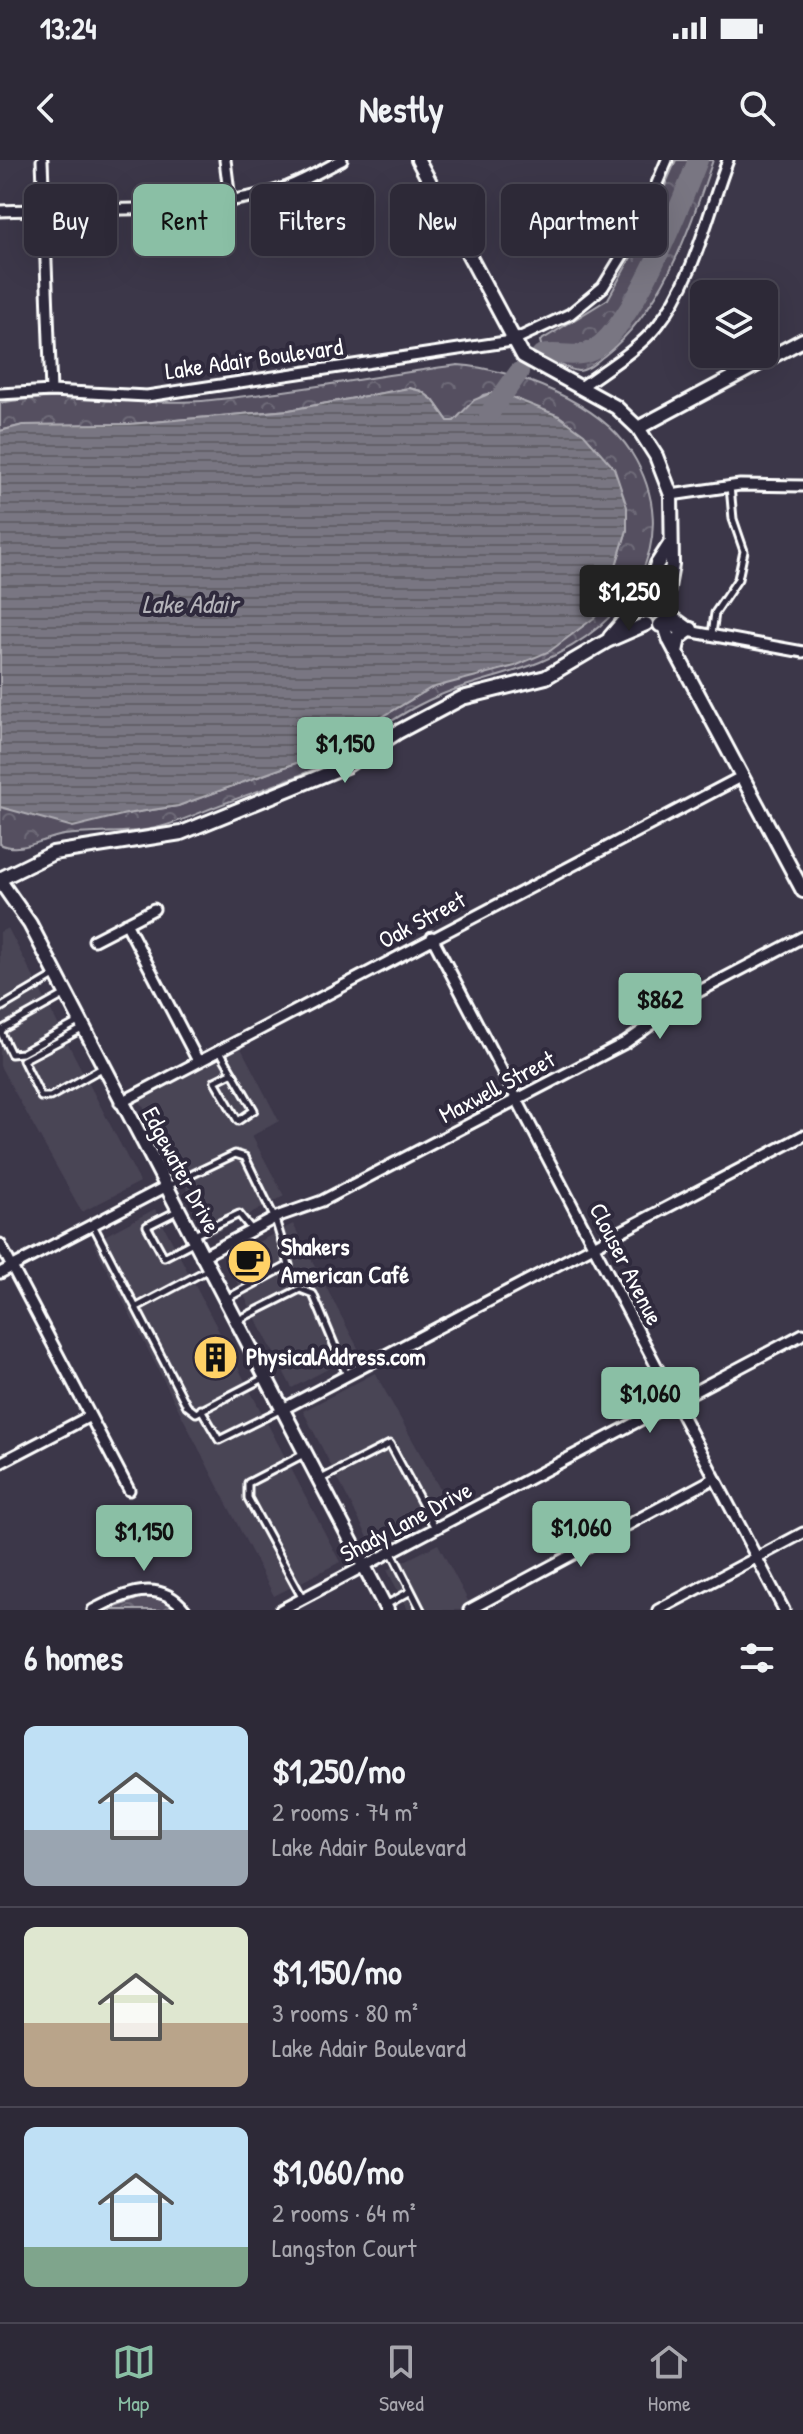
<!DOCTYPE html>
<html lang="en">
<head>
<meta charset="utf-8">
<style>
	body { margin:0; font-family:"Patrick Hand",sans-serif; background:#35313f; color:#f1f3f6; height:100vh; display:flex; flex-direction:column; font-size:30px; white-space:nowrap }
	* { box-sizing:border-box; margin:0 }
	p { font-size:26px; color:#a7a6ad }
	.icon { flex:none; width:44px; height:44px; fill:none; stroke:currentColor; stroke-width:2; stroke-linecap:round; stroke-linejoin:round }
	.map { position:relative; height:1450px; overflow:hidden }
	.details { display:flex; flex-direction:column; background:#2d2937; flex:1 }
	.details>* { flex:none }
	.banner { position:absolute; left:24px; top:24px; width:756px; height:72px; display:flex; gap:16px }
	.buttons { position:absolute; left:690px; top:120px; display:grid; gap:16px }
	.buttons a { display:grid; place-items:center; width:88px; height:88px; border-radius:12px; background:#2d2937; box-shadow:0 8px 32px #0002,0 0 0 2px #484552; font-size:40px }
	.price { position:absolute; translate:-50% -68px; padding:0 18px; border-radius:8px; background:#8abfa5; color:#111; font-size:26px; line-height:52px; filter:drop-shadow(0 2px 4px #0008) }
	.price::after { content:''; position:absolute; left:50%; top:48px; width:24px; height:18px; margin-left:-12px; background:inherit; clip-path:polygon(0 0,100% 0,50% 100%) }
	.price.active { background:#222; color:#fff }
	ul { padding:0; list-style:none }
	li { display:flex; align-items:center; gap:24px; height:200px; padding:0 24px }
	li+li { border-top:2px solid #484552 }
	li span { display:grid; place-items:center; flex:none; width:224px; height:160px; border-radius:12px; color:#555 }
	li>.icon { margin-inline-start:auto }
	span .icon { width:96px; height:96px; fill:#fffc; stroke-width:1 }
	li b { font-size:34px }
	h2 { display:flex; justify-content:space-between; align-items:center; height:96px; padding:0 24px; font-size:34px }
	.pill { padding:0 28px; border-radius:12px; background:#2d2937; box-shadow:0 8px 32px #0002,0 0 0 2px #484552; font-size:28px; line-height:72px }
	.pill.active { background:#8abfa5; color:#111 }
	.status { display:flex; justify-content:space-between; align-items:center; height:56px; padding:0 40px; background:#2d2937; direction:ltr }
	.status svg { height:22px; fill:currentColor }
	header { display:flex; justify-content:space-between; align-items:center; height:104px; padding:0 24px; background:#2d2937; font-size:36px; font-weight:700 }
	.dock { display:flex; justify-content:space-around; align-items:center; height:112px; border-top:2px solid #484552; background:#2d2937; font-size:22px; color:#a7a6ad }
	.dock a { display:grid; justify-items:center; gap:4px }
	.dock .active { color:#8abfa5 }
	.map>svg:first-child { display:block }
	.built { fill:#494455 }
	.forest { fill:url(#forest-crowns); stroke:#aaa8b0; stroke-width:2 }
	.water { fill:url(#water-rules); stroke:#afadb4; stroke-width:2 }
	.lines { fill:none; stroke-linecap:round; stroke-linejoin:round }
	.river { stroke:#797682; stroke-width:20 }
	.lane-casing { stroke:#fff; stroke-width:11 }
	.street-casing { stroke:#fff; stroke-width:15 }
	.secondary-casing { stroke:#fff; stroke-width:18 }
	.lane { stroke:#2f2a3d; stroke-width:5 }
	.street { stroke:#2f2a3d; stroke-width:9 }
	.secondary { stroke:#2f2a3d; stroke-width:12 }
	.labels { text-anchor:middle; stroke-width:8; stroke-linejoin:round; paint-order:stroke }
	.street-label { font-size:24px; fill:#fff; stroke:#2f2a3d }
	.poi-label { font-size:24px; font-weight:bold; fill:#fff; stroke:#2f2a3d; text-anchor:start }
	.water-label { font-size:26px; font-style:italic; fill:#b5b4ba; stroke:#2f2a3d }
</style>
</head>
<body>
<div class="status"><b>13:24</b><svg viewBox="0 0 49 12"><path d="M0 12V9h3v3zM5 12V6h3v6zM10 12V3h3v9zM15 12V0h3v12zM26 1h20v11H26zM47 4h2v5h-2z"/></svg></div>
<header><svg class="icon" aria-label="back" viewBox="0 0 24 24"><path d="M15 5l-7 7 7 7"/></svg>Nestly<svg class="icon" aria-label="search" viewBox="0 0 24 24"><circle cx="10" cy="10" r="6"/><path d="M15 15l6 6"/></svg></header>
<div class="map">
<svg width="803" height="1450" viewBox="0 0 803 1450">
	<defs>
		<pattern id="forest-crowns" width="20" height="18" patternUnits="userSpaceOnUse" patternTransform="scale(2)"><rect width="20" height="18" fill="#555060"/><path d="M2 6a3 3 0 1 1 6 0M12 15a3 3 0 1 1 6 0" fill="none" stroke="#6e6a78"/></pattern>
		<pattern id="water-rules" width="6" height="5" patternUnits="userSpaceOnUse" patternTransform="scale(2)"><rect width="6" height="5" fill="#797682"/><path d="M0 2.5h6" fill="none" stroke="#626167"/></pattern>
	</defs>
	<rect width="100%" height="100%" fill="#3c3749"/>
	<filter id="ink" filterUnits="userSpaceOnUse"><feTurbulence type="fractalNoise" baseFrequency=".0125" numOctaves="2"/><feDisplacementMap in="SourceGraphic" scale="16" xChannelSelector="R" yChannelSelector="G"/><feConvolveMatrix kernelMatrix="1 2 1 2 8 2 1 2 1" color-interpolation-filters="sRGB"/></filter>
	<g filter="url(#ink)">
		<path class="built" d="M8,768L140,1022L82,1052L0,906V772Z
			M241,888L279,961L252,976L284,1036L212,1075L140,941Z
			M155,1049L340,1402L274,1436L93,1082Z
			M293,1064L360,1192L292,1228L225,1099Z
			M375,1213L450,1347L373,1387L303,1251Z
			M438,1384L473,1450H408L387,1410Z"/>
		<path class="forest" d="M676,0H713C689,70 664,148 604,196C597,201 588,211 578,211C567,210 554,201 544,196L540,181L608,139L645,72Z
			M458,205C514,209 599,242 631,292C687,381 628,466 540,502C501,518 459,524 421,544C389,560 360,584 329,601C297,619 262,629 228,642C205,650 183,661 160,667C129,675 95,671 64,675C43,678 20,694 0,684V647L126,654L178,646L318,595L431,528L464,517L614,428L612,418L627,370L529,246L504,234L491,233L483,235L454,261H448L433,240L421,231L409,228L289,250L130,264L23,265L0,271V243C66,230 136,246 202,241C288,233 373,216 458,205Z
			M145,1436L166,1441L181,1450H108Z"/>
		<path class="water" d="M409,228L421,231L433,240L448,261H454L474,240L491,233L504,234L559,256L584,274L614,308L627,347V370L612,418L614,428L611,440L594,458L550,491L515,506L431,528L318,595L178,646L126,654L73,667L0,647V271L23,265L130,264L289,250Z"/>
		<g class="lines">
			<path class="river" d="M541,195C559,191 577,200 595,189C635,162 680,46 698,0
				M489,254L519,212"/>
			<defs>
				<path id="lane" d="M712,474L715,453L738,419L744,391L733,359L730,326
					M64,835L3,869L1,873L11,894L22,893L78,862
					M0,848L54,816
					M82,869L23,900L41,937H50L102,908
					M220,891L254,950L238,961L215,921L231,913
					M166,1027L235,994L245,997L275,1059L289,1105L226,1139
					M177,1051L147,1066L164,1097L193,1082
					M93,1065L187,1246L196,1253L264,1218
					M192,1076L239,1054L252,1070
					M137,1147L207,1110
					M236,1161L300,1129L313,1134L347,1215
					M201,1249L219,1280L280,1250
					M321,1319L390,1284L435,1368
					M392,1393L421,1450
					M303,1439L248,1338V1323L304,1294
					M384,1446L411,1431"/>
				<path id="street" d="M42,0L51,231
					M225,0L230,40
					M0,51C93,47 197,57 287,27C306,20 324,9 342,0
					M581,227C607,208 638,190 658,165C695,118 707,55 728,0
					M0,234L51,231L147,236L512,181L570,154L603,127L636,73L667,0
					M671,335L740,325L803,326
					M669,453L691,469
					M666,460L677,469L803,492
					M126,763L198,901
					M432,777L784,1450
					M94,780L154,749
					M120,943L743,616
					M0,1084L129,1330
					M201,1097L279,1056L322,1041L625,883L696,833L803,777
					M0,1113L165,1027
					M281,1250L803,976
					M0,1303L90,1256
					M93,1450C123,1434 159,1417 185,1450
					M281,1450L803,1174
					M469,1450L715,1318
					M658,1450L803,1373"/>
				<path id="secondary" d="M418,0L523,196L616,247L638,268L656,296L671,335L672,405L666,439
					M638,268L803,180
					M647,434L660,435L668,443V458L660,465
					M664,463L670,481L803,731
					M610,477L647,434L657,404L670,384
					M676,492L679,478L691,469
					M0,719L53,693L181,673L346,606L398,572L462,538L546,517L607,481L646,464
					M0,721L30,764L387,1450"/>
			</defs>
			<use href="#lane" class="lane-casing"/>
			<use href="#street" class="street-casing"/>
			<use href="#secondary" class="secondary-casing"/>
			<use href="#lane" class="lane"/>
			<use href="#street" class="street"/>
			<use href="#secondary" class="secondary"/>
		</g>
	</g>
	<defs>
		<symbol id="cafe-disc" viewBox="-11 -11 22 22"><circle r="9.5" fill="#ffd166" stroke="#2f2a3d"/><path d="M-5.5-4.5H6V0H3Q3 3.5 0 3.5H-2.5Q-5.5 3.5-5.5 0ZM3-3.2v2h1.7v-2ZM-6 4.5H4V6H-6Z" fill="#111"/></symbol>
		<symbol id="building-disc" viewBox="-11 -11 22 22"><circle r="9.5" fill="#ffd166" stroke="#2f2a3d"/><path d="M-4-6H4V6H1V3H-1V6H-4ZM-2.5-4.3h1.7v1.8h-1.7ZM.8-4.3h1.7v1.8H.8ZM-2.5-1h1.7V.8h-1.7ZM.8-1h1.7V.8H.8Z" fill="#111"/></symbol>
	</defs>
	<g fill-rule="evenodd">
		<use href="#cafe-disc" x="224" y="1076" width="51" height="51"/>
		<use href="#building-disc" x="190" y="1172" width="51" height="51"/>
	</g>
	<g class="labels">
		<g class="street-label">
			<text transform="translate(254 199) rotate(-8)" y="8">Lake Adair Boulevard</text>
			<text transform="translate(422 760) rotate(-28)" y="8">Oak Street</text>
			<text transform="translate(497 927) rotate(-28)" y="8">Maxwell Street</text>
			<text transform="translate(181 1010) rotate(62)" y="8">Edgewater Drive</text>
			<text transform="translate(626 1104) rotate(63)" y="8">Clouser Avenue</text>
			<text transform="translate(406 1362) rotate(-28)" y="8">Shady Lane Drive</text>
		</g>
		<g class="poi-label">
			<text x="281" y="1095">Shakers<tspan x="281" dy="28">American Café</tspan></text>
			<text x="246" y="1205">PhysicalAddress.com</text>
		</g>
		<g class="water-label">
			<text x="190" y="453">Lake Adair</text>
		</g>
	</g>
</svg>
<div class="buttons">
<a><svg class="icon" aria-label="layers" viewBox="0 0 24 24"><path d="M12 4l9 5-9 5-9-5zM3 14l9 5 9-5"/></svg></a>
</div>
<b class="price active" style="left:629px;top:473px">$1,250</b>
<b class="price" style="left:345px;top:625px">$1,150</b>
<b class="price" style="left:660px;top:881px">$862</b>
<b class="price" style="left:650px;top:1275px">$1,060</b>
<b class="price" style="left:581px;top:1409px">$1,060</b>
<b class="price" style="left:144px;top:1413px">$1,150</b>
<div class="banner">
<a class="pill">Buy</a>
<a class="pill active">Rent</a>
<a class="pill">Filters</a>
<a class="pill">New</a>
<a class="pill">Apartment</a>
</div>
</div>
<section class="details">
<h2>6 homes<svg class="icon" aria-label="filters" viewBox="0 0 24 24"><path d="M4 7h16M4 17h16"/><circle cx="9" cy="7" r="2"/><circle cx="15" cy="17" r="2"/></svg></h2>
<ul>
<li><span style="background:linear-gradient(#bfe0f5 65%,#9aa5b1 0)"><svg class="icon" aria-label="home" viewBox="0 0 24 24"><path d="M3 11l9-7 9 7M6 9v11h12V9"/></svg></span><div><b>$1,250/mo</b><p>2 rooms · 74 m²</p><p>Lake Adair Boulevard</p></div></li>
<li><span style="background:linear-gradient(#dfe7d0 60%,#b9a48a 0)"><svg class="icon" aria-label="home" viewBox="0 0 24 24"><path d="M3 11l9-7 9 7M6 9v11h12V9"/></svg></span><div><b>$1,150/mo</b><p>3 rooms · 80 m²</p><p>Lake Adair Boulevard</p></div></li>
<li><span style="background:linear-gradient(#bfe0f5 75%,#7fa58c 0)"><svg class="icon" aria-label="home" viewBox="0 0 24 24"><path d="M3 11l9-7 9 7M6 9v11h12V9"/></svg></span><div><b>$1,060/mo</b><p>2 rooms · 64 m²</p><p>Langston Court</p></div></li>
</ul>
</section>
<nav class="dock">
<a class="active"><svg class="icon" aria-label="map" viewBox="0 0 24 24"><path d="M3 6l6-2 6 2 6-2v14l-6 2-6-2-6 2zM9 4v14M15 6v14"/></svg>Map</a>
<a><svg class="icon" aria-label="saved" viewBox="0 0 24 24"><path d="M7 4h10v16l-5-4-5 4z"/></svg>Saved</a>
<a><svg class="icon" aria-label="home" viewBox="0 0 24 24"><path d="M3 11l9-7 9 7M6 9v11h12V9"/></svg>Home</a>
</nav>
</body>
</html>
